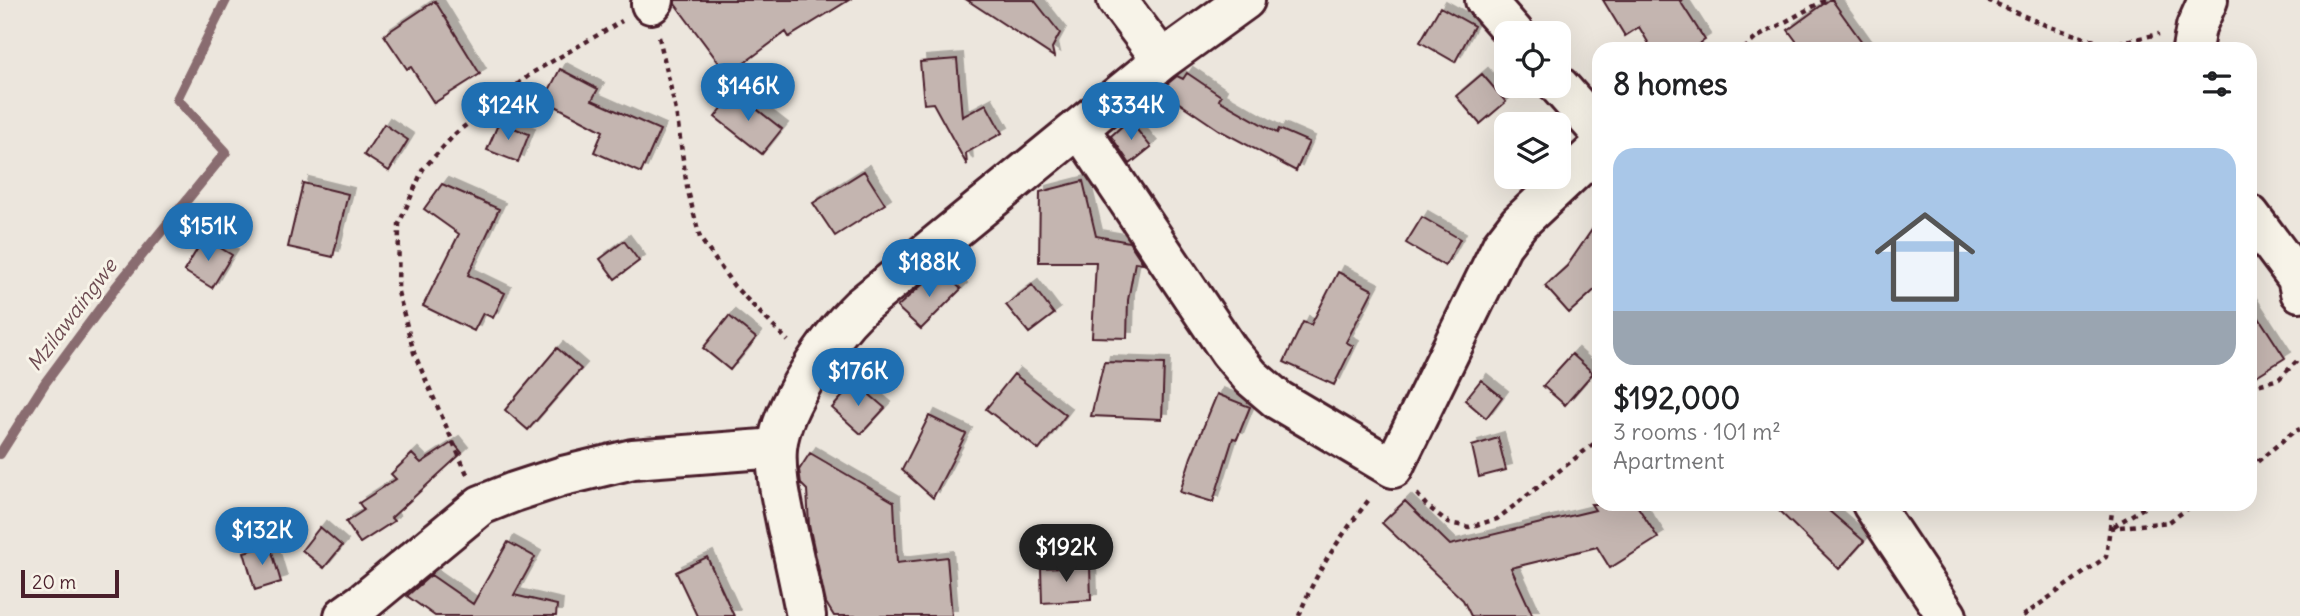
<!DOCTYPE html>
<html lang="en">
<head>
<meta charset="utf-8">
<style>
	body { margin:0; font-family:Delius,sans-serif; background:#f2f2f2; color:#202124; height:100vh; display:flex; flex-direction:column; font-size:26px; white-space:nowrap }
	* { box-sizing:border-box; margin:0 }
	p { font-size:23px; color:#757577 }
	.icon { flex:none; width:38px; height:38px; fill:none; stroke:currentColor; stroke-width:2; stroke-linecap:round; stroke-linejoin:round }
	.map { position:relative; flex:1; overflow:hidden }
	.details { position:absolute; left:1592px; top:42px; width:665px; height:469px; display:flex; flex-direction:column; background:#fff; border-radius:21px; box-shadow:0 7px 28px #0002 }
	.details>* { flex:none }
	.buttons { position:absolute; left:1494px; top:21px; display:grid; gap:14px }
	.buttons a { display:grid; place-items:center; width:77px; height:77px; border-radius:14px; background:#fff; box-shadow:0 7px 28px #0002; font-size:35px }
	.scale { position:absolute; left:21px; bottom:18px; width:98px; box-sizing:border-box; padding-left:7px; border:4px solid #4a1f2b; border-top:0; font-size:19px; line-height:24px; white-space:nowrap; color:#4a1f2b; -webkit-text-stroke:5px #f7f3e8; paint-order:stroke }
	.price { position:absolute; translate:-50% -60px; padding:0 16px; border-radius:24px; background:#1f6fb2; color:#fff; font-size:23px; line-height:46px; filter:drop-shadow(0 2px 4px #0008) }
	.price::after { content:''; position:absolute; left:50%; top:42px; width:21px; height:16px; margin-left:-10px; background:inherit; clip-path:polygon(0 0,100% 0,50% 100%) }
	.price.selected { background:#222; color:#fff }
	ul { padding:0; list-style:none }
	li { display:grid; align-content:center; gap:14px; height:371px; padding:0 21px }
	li+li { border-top:2px solid #e0e0e0 }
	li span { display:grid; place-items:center; height:217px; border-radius:21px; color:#555 }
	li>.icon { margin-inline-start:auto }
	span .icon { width:126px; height:126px; fill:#fffc; stroke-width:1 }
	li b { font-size:30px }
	h2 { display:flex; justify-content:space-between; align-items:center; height:84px; padding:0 21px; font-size:30px }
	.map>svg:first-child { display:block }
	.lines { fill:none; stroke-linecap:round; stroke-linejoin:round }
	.stream { stroke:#896c6f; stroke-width:10 }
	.building { fill:#c4b5b0; stroke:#4a1f2b; stroke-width:2; filter:url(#shadow) }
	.minor-casing { stroke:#4a1f2b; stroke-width:44 }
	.path { stroke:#4a1f2b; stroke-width:4.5; stroke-dasharray:5 5; stroke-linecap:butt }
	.minor { stroke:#f7f3e8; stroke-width:38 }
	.labels { text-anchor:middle; stroke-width:6; stroke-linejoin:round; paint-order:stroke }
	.water-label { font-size:21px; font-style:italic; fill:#6f4c53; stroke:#f7f3e8 }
</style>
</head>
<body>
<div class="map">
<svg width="2300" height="616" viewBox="0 0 2300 616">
	<defs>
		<filter id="shadow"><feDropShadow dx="6" dy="-6" stdDeviation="0" flood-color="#0004"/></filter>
	</defs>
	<rect width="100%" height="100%" fill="#ece6dd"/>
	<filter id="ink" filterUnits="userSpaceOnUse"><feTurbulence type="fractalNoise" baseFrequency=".0143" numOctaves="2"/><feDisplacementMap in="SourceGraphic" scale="14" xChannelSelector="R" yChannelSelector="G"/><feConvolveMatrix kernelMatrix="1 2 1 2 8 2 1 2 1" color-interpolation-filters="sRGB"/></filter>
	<g filter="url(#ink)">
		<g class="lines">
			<path class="stream" d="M0,454L45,383L116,287L226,152L177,99L226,0"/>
		</g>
		<path class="building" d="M675,0H849L789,37L786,32L728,75L675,4Z
			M967,0H1034L1060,33L1052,48L1054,57Z
			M1603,0H1683L1680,1L1705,40L1691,49H1652L1639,27L1625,36Z
			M1829,0H1832L1867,49H1802L1788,30Z
			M435,1L480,74L434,103L411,67L407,69L384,35Z
			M1440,7L1474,26L1455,62L1420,42Z
			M957,59L962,117L986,104L1002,133L966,153L967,165L933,103L924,104L920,62Z
			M560,69L598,89L592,100L660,130L641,173L594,152L603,131L544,100Z
			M1187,73L1221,96L1219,100L1277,133L1279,129L1309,142L1296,171L1219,130L1160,90L1177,76L1183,79Z
			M1482,74L1506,102L1480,124L1456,96Z
			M735,92L782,129L762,154L715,117Z
			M1129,120L1151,147L1130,164L1111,136Z
			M499,122L529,134L518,162L487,150Z
			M384,124L408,140L389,171L364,155Z
			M864,171L885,204L835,236L813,203Z
			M1083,181L1096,236L1129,242L1143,263L1135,262L1128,300L1127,338L1092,337L1096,262H1039L1040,192Z
			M303,183L348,194L333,257L288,247Z
			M442,184L499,209L468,275L505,293L493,318L483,313L474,331L423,306L459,234L424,209Z
			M1422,217L1460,239L1445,266L1406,243Z
			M1600,218V285L1569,313L1545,286L1567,266Z
			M204,238L232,255L212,288L184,271Z
			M624,241L639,261L615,279L600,259Z
			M940,269L961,289L921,329L897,307Z
			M1338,272L1373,290L1346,342L1353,346L1334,385L1284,362L1303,322L1311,325Z
			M1032,285L1054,314L1029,333L1006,305Z
			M2250,304L2285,358L2250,380Z
			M729,316L756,338L730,370L703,348Z
			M557,348L581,369L528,430L505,410Z
			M1572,354L1593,373L1565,405L1543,386Z
			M1104,362L1164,364L1162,419L1091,416Z
			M1014,374L1066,415L1039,450L986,409Z
			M1481,380L1502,397L1486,418L1465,400Z
			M855,382L885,408L861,434L832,408Z
			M1217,394L1250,407L1237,439L1233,438L1213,502L1180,492L1191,457Z
			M929,416L966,434L933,498L902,470Z
			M1498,438L1506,470L1479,477L1472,446Z
			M453,442L462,453L391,518L394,521L360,543L346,522L364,510L359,503L396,479L391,474L412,454L421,463Z
			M810,453L894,502L897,563L947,557L952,616H834L826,603L809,525L807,490L801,484L799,470Z
			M1405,501L1450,545L1595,510L1591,504H1636L1658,538L1610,568L1597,547L1511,568L1533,616H1471L1463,600L1382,523Z
			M1772,504H1821L1864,541L1839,569Z
			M320,527L342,546L324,568L302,550Z
			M508,542L535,557L514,595L557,605L556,616H435L407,596L431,575L473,604Z
			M270,545L281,582L255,590L244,552Z
			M707,557L734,616H697L676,572Z
			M1090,566L1091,600L1042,603L1041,568Z"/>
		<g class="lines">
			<defs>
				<path id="minor" d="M1117,0L1162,60
					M1485,0L1514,33
					M651,4L654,0
					M2192,49L2196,27L2208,0
					M1559,86L1600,132
					M1080,129L1229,351L1251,377L1278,400L1393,468L1502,245L1519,223L1600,147
					M2250,215L2297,278L2300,292
					M1872,504L1947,616
					M344,616L365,601L481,505L514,492L563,476L633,459L777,448
					M806,616C800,586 794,557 787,527C782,501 775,475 777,448C781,406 830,336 860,307L1162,60L1245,0"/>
			</defs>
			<use href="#minor" class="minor-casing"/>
			<path class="path" d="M1987,0L2050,27L2107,45L2159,34
				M659,37L676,111L687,187L700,238L734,286L788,341
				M1744,49L1756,38L1825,0
				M2250,387L2279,379L2300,358
				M2250,468L2293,432L2300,429
				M467,474L414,353L398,292L399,224L423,169L456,133L532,73L622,21
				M1417,494L1426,505L1449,523L1469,527L1497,519L1600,439
				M2114,526L2150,504
				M2110,528L2169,522L2194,504
				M1299,616C1315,572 1343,533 1371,497
				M2023,616L2106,557L2113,504"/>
			<use href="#minor" class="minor"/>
		</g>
	</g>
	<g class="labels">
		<g class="water-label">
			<text transform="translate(72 315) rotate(-53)" y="7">Mzilawaingwe</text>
		</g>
	</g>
</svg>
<div class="buttons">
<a><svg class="icon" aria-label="locate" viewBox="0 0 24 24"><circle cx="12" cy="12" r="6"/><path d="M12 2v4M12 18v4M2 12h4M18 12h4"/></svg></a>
<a><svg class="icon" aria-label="layers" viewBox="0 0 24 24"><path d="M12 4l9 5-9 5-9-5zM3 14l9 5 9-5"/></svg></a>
</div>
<div class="scale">20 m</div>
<b class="price" style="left:748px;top:123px">$146K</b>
<b class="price" style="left:508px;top:142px">$124K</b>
<b class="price" style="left:1131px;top:142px">$334K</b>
<b class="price" style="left:208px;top:263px">$151K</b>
<b class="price" style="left:929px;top:299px">$188K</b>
<b class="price" style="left:858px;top:408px">$176K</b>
<b class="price" style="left:262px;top:567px">$132K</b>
<b class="price selected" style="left:1066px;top:584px">$192K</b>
<section class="details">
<h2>8 homes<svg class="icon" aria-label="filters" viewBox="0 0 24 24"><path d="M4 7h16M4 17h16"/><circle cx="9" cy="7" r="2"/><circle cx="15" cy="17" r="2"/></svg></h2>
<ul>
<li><span style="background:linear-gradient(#a9c7e8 75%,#9aa5b1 0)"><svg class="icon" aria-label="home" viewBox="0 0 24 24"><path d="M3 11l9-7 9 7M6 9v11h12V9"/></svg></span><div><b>$192,000</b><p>3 rooms · 101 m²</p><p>Apartment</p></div></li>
</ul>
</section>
</div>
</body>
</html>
